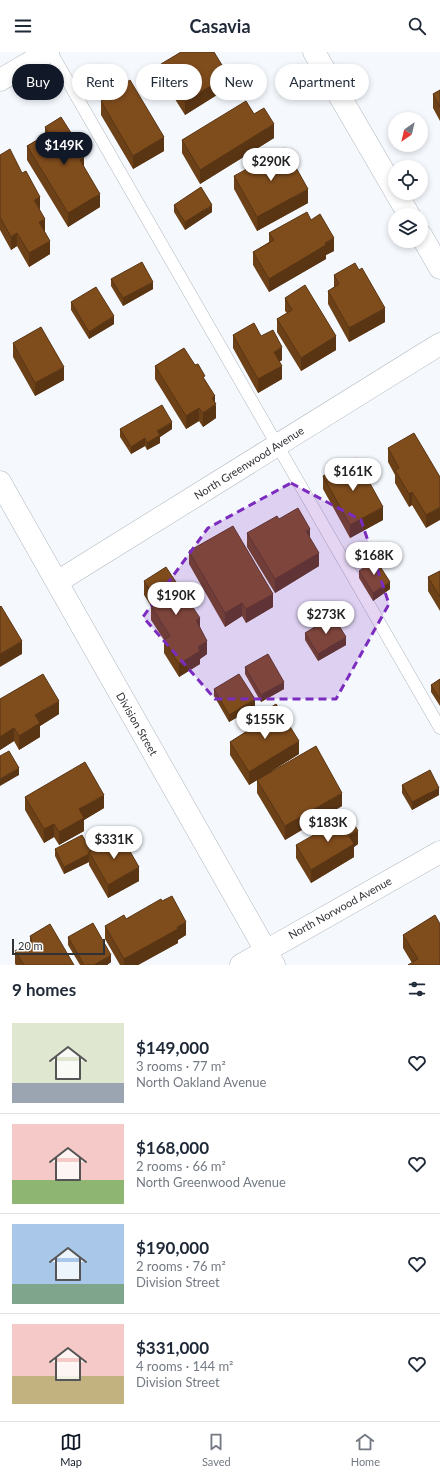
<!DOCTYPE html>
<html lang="en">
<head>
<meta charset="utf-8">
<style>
	body { margin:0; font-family:Lato,sans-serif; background:#f2f2f3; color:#1f2937; height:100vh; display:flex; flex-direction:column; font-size:15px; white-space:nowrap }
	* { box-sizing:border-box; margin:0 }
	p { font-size:13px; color:#747a83 }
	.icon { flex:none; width:22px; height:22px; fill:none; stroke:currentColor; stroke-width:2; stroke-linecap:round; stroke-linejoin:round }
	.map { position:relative; height:913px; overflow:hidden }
	.details { display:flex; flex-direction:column; background:#fff; flex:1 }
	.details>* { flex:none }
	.guide { position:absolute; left:12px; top:12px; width:416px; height:36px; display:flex; gap:8px }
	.needle { width:26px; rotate:214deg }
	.fabs { position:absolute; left:388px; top:60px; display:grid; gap:8px }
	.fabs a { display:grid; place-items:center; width:40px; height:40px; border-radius:50%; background:#fff; box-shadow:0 2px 6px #0003; font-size:20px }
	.scale { position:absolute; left:12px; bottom:10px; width:93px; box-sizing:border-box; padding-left:4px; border:2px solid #303236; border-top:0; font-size:11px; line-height:14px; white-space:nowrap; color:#303236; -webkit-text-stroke:3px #fff; paint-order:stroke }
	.price { position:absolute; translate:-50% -34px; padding:0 9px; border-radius:14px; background:#fff; color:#222; font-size:13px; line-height:26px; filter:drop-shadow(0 1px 2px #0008) }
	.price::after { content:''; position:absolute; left:50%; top:24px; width:12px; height:9px; margin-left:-6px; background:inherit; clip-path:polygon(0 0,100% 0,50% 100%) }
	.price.on { background:#111827; color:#fff }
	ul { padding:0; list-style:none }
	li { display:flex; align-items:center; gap:12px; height:100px; padding:0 12px }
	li+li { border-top:1px solid #e0e1e3 }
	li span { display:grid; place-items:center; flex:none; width:112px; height:80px; border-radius:0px; color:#555 }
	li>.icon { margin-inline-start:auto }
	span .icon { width:48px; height:48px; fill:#fffc; stroke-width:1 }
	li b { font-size:17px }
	h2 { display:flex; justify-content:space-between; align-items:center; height:48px; padding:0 12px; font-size:17px }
	.chip { padding:0 14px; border-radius:18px; background:#fff; box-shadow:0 2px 6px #0003; font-size:14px; line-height:36px }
	.chip.on { background:#111827; color:#fff }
	header { display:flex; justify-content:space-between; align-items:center; height:52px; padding:0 12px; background:#fff; font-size:18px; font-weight:700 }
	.tab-bar { display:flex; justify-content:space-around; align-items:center; height:56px; border-top:1px solid #e0e1e3; background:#fff; font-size:11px; color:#747a83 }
	.tab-bar a { display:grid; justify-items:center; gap:2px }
	.tab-bar .on { color:#111827 }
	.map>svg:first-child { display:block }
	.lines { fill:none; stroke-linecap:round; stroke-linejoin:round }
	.lane-casing { stroke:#b0b7be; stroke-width:13 }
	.street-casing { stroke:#b0b7be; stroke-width:23 }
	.secondary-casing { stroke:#b0b7be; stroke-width:23 }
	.lane { stroke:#fff; stroke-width:12 }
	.street { stroke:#fff; stroke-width:22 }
	.secondary { stroke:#fff; stroke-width:22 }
	.wall { fill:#6d4118 }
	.shaded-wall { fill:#593514 }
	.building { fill:#7f4c1c; stroke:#593514 }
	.marked { fill:#7b2cbf; fill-opacity:0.2; stroke:#7b2cbf; stroke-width:3; stroke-dasharray:8 5; stroke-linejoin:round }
	.labels { text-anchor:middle; stroke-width:4; stroke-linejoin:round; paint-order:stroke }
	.street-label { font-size:11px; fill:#303236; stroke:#fff }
</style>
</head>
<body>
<header><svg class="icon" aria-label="menu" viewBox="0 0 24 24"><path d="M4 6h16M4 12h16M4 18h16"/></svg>Casavia<svg class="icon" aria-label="search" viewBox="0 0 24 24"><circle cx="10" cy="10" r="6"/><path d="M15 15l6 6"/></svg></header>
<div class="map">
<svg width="440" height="913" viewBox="0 0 440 913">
	<rect width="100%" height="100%" fill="#f5f9fe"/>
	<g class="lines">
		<defs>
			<path id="lane" d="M51,0L440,676"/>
			<path id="street" d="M0,28L48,0
				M0,430L274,913
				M57,530L440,292
				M241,913L440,800"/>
			<path id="secondary" d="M314,0L395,139
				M396,141L409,163
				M421,183L440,216"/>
		</defs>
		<use href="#lane" class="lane-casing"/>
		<use href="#street" class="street-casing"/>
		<use href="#secondary" class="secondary-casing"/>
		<use href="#lane" class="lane"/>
		<use href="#street" class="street"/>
		<use href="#secondary" class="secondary"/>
	</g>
	<path class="wall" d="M161,12L228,36L185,63L161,25Z
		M104,35L164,99L133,117L101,63V49L104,47Z
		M440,38V69L433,56V42Z
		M254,62L274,86L200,132L182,101V88Z
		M45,75L80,100L84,115L100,155L68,175L27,108V94L45,84Z
		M0,103L40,158L50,202L29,215L17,194L11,198L0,178Z
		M234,124L308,151L257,179L234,137Z
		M174,153L212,160L185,178L174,160Z
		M311,168L334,199L326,203V207L269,240L253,213V200L269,190V181Z
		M334,223L385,270L349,290L328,252V239L334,235Z
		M111,227L153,237L123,254L111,234Z
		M285,246L336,298L301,319L277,280V267L287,261L285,259Z
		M71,250L114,272L89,287L71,258Z
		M233,283L261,284L282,308L279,310L282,327L258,341L233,296Z
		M13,291L64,328L35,344L13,305Z
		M155,314L205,328L215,350L216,366L203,375L199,369L186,377L155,327Z
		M120,377H172L160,385V391L147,398L145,394L131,402L120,385Z
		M388,396L440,425L426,476L412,453L409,455L395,431V423L388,410Z
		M323,424L383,468L350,486L323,437Z
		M279,467L310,486L319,514L275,541L247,495V481Z
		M189,499L273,555L246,571L242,564L225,575L189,512Z
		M359,519L390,537L373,549L359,526Z
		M440,519V559L428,539V525Z
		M144,529L200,575L207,602L200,607V612L179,625L164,601V588L151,568V554L144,543Z
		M305,581L346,593L318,609L305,588Z
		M245,615L284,637L261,650L245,622Z
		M440,627V654L431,640V633Z
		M214,637L255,655L229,670L214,644Z
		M0,647L59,662L40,674V685L19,698L14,689L0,698Z
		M262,661L299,702L272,719L342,754L285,788L257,741V728L249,733L230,703V690L262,670Z
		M402,733L439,743L412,758L402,741Z
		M25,745L104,756L84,768V779L59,793L54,785L44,791L25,758Z
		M358,792L354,795V805L311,831L296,806V793Z
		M55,797L91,799L139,829L108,846L89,813V810L64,822L55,804Z
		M126,867L186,883L178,888V891L138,913H120L105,887V874Z
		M403,883L440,913L412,911L403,896Z
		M30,884L74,913H16L15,912V899L30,890Z
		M68,885L111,910L107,913H80L68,893Z"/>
	<path class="shaded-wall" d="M228,23V36L185,63V50Z
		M274,72V86L200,132V118Z
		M164,85V99L133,117V104Z
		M84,106V119L80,108Z
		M308,137V151L257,179V165Z
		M100,142V155L68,175V161Z
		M40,145V158L34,148Z
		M212,153V160L185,178V170Z
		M45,167V180L39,170Z
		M17,181V194L11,198V185Z
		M334,186V199L326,203V207L269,240V227L325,191Z
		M50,189V202L29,215V201Z
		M153,230V237L123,254V246Z
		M385,256V270L349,290V276Z
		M114,264V272L89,287V280Z
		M336,284V298L301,319V306Z
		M282,295V308L274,313V300Z
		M282,314V327L258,341V327Z
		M64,315V328L35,344V331Z
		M215,344V354L216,352V366L203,375V361L212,346Z
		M199,356V369L186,377V364Z
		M172,370V377L160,385V391L147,398V391L157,379Z
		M145,386V394L131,402V395Z
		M412,440V453L409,455V442Z
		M383,455V468L350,486V473Z
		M440,455V468L426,476V463Z
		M310,477V490L306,479Z
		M319,501V514L275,541V527Z
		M390,530V537L373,549V541Z
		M273,542V555L246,571V557Z
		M242,551V564L225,575V561Z
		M200,566V579L196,568Z
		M346,585V593L318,609V602Z
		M22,589V602L0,615V602Z
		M207,589V602L200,607V612L179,625V612L198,595Z
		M284,630V637L261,650V643Z
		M255,647V655L229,670V663Z
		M59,649V662L40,674V685L19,698V684L35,663Z
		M14,676V689L0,698V685Z
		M299,689V702L249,733V720Z
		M19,716V723L0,734V727Z
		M439,736V743L412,758V750Z
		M342,741V754L285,788V774Z
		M104,743V756L84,768V779L59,793V780L79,757Z
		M54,772V785L44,791V777Z
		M358,779V792L354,795V805L311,831V818L349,784Z
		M89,802V810L64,822V815Z
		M139,815V829L108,846V833Z
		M186,870V883L178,888V891L138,913H124V907L177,875Z
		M111,903V910L107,913H94Z"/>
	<path class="building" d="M181,0H214L228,23L185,50L161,12Z
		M123,24L127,30L130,28L164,85L133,104L101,49L109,44L104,35Z
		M440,38V55L433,42Z
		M246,49L254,62L264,56L274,72L200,118L182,88Z
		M61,65L80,95L78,96L84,106L80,108L100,142L68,161L27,94L49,81L45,75Z
		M285,96L308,137L257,165L234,124Z
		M10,97L22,121L26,119L40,145L34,148L45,167L39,170L50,189L29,201L17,181L11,185L0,165V103Z
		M201,135L212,153L185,170L174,153Z
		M307,160L311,168L320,162L334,186L325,191L326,193L269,227L253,200L274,188L269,181Z
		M142,210L153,230L123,246L111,227Z
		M355,211L359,218L362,216L385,256L349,276L328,239L339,232L334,223Z
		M305,233L336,284L301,306L277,267L292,258L285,246Z
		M96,235L114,264L89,280L71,250Z
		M254,271L261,284L273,278L282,295L274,300L282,314L258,327L233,283Z
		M41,275L64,315L35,331L13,291Z
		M184,296L195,313L198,312L205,324L203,325L215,344L212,346L216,352L203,361L199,356L186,364L155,314Z
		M162,353L172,370L157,379L160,383L147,391L145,386L131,395L120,377Z
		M414,381L440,425V455L426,463L412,440L409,442L395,418L399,416L388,396Z
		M356,406L383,455L350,473L323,424Z
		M298,456L310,477L306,479L319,501L275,527L247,481L277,464L279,467Z
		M233,474L273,542L246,557L242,551L225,561L189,499Z
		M376,508L390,530L373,541L359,519Z
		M166,515L200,566L196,568L207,589L198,595L200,599L179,612L164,588L170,584L151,554L157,550L144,529Z
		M440,519V545L428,525Z
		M1,554L22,589L0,602V555Z
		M333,564L346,585L318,602L305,581Z
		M268,602L284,630L261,643L245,615Z
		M43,622L59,649L35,663L40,671L19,684L14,676L0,685V647Z
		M239,622L255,647L229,663L214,637Z
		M440,627V647L431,633Z
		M276,652L299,689L249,720L230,690L266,667L262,661Z
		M316,694L342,741L285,774L257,728Z
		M9,699L19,716L0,727V704Z
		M85,710L104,743L79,757L84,766L59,780L54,772L44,777L25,745Z
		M430,718L439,736L412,750L402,733Z
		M349,763L358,779L349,784L354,792L311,818L296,793Z
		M120,782L139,815L108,833L89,800Z
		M82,783L91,799L89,800V802L64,815L55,797Z
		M172,844L186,870L177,875L178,877L124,907L105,874L124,863L126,867L161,847L162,849Z
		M435,863L440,872V913H408L418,907L403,883Z
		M93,871L111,903L94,913H84L68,885Z
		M50,872L74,913H24L15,899L32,889L30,884Z"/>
	<path class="marked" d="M291,431L361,468L389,552L336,647H215L143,565L208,476Z"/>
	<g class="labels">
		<g class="street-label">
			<text transform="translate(249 411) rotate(-32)" y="4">North Greenwood Avenue</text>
			<text transform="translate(137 672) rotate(60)" y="4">Division Street</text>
			<text transform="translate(340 856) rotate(-29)" y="4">North Norwood Avenue</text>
		</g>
	</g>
</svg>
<div class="fabs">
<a><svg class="needle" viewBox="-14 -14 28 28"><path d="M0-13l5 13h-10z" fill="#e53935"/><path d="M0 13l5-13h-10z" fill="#747a83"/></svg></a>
<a><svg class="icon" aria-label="locate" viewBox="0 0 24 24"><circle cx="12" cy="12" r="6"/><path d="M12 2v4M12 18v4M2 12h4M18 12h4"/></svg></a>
<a><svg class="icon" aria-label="layers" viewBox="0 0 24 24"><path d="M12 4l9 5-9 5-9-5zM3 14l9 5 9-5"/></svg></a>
</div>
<div class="scale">20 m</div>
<b class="price on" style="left:64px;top:114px">$149K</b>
<b class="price" style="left:271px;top:130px">$290K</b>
<b class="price" style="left:353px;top:440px">$161K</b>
<b class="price" style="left:374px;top:524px">$168K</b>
<b class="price" style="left:176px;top:564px">$190K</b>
<b class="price" style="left:326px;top:583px">$273K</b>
<b class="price" style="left:265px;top:688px">$155K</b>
<b class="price" style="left:328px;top:791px">$183K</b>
<b class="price" style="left:114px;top:808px">$331K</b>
<div class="guide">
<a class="chip on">Buy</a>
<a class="chip">Rent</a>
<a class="chip">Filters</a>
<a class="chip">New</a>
<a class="chip">Apartment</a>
</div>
</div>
<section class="details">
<h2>9 homes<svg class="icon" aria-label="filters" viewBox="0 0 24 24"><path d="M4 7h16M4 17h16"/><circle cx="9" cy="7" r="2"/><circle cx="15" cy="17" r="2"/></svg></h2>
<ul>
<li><span style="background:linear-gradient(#dfe7d0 75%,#9aa5b1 0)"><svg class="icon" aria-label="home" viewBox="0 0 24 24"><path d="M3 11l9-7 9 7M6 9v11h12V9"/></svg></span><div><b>$149,000</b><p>3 rooms · 77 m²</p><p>North Oakland Avenue</p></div><svg class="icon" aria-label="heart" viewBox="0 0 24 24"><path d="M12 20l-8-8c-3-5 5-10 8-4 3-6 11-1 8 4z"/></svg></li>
<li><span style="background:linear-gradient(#f6c9c9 70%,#8fb573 0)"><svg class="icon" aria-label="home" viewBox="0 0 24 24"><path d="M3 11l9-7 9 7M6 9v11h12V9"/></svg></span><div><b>$168,000</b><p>2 rooms · 66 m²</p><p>North Greenwood Avenue</p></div><svg class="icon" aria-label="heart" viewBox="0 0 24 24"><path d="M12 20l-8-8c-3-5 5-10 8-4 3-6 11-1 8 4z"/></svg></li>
<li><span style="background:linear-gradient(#a9c7e8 75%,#7fa58c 0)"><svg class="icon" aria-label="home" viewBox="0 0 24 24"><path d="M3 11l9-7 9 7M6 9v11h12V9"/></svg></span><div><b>$190,000</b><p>2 rooms · 76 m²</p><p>Division Street</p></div><svg class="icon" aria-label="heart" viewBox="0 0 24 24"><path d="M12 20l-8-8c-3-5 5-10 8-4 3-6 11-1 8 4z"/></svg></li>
<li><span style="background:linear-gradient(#f6c9c9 65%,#c2b280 0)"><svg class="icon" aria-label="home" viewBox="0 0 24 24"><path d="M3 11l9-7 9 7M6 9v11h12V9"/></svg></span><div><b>$331,000</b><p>4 rooms · 144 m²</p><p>Division Street</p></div><svg class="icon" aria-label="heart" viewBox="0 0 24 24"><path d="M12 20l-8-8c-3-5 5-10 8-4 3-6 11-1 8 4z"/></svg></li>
</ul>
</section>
<nav class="tab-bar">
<a class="on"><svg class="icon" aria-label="map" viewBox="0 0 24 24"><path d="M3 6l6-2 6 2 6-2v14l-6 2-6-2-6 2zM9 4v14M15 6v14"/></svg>Map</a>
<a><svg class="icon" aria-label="saved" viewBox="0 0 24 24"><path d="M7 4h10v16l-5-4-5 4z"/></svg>Saved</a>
<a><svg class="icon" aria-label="home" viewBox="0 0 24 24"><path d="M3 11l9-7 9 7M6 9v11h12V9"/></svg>Home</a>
</nav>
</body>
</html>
